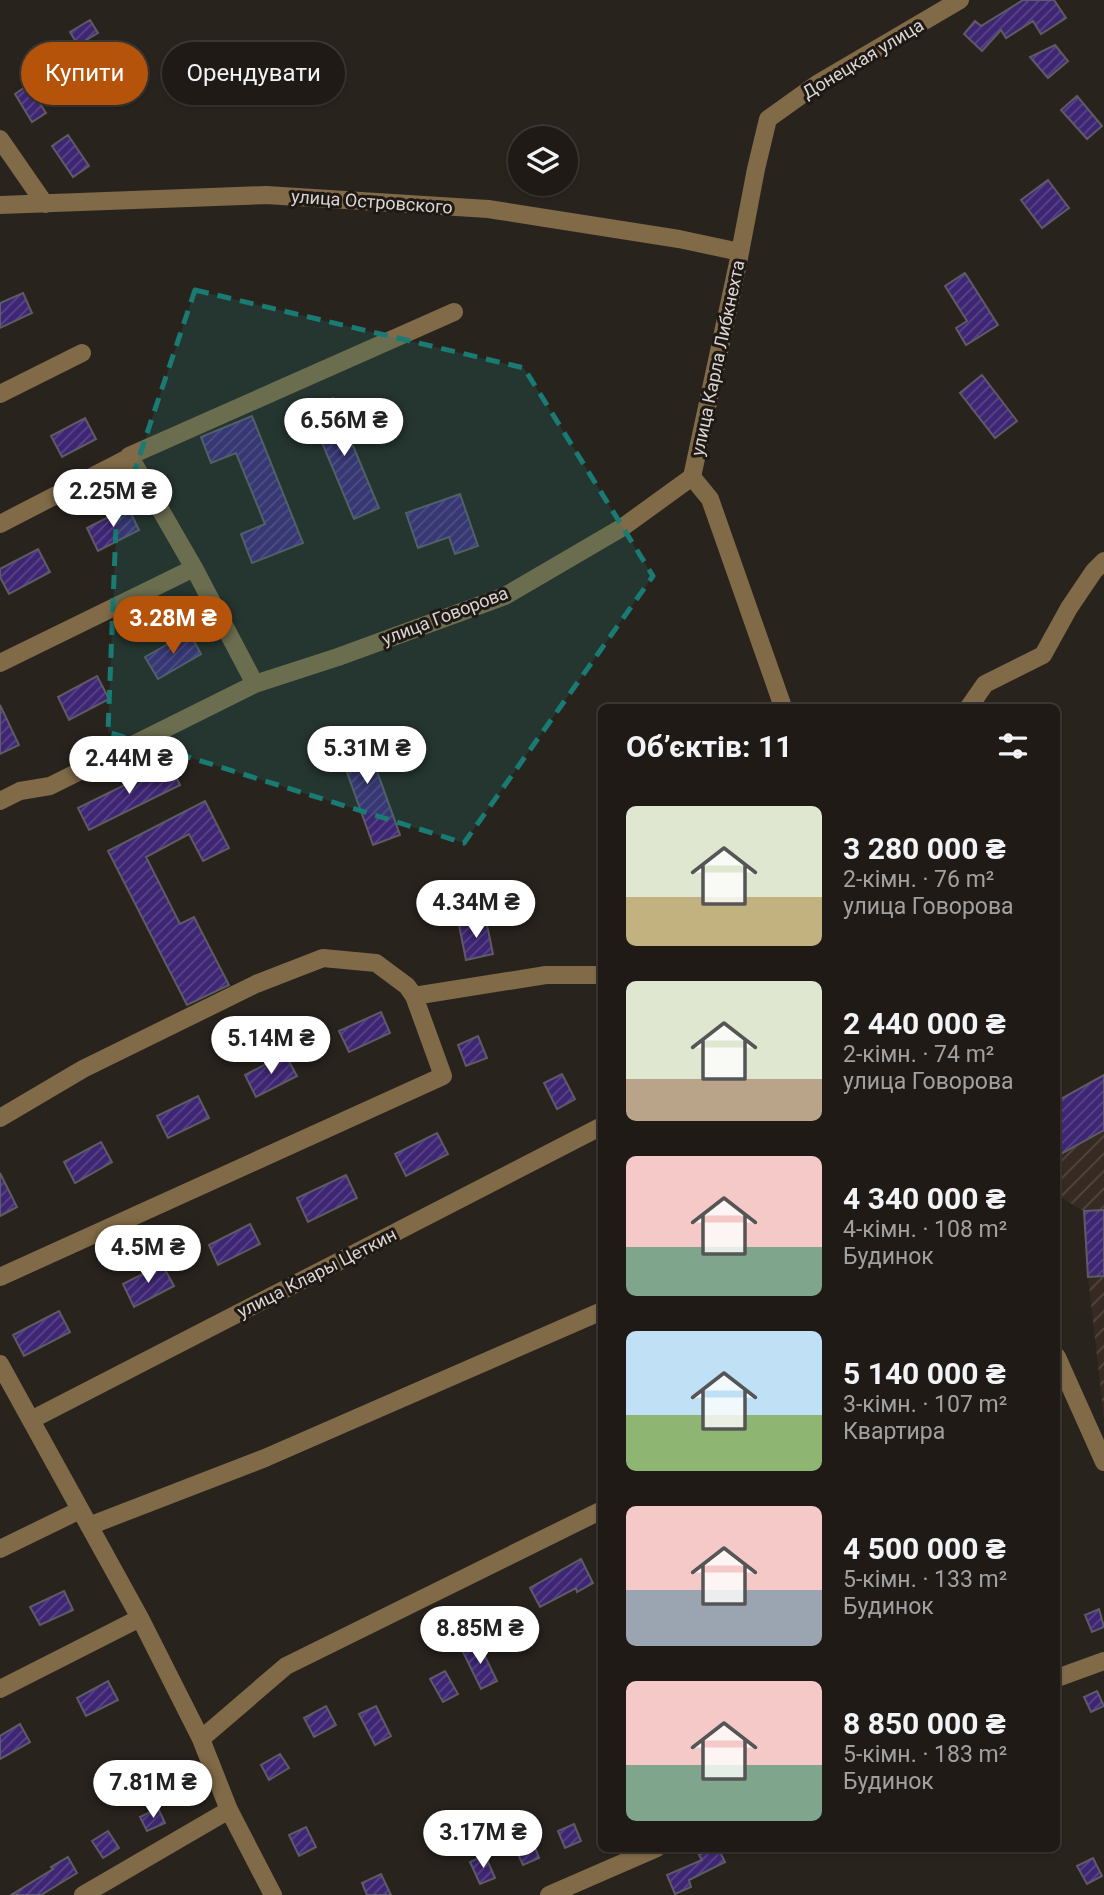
<!DOCTYPE html>
<html lang="uk">
<head>
<meta charset="utf-8">
<style>
	body { margin:0; font-family:Roboto,sans-serif; background:#2c2723; color:#f1f3f6; height:100vh; display:flex; flex-direction:column; font-size:26px; white-space:nowrap }
	* { box-sizing:border-box; margin:0 }
	p { font-size:23px; color:#a1a1a1 }
	.icon { flex:none; width:38px; height:38px; fill:none; stroke:currentColor; stroke-width:2; stroke-linecap:round; stroke-linejoin:round }
	.map { position:relative; flex:1; overflow:hidden }
	.sheet { position:absolute; left:598px; top:704px; width:462px; height:1148px; display:flex; flex-direction:column; background:#1f1a16; border-radius:10px; box-shadow:0 2px 5px #0004,0 0 0 2px #3c3835 }
	.sheet>* { flex:none }
	.top-card { position:absolute; left:21px; top:42px; width:472px; height:63px; display:flex; gap:14px }
	.fabs { position:absolute; left:508px; top:126px; display:grid; gap:14px }
	.fabs a { display:grid; place-items:center; width:70px; height:70px; border-radius:50%; background:#1f1a16; box-shadow:0 2px 5px #0004,0 0 0 2px #3c3835; font-size:35px }
	.price { position:absolute; translate:-50% -60px; padding:0 16px; border-radius:24px; background:#fff; color:#222; font-size:23px; line-height:46px; filter:drop-shadow(0 2px 4px #0008) }
	.price::after { content:''; position:absolute; left:50%; top:42px; width:21px; height:16px; margin-left:-10px; background:inherit; clip-path:polygon(0 0,100% 0,50% 100%) }
	.price.active { background:#b45309; color:#fff }
	ul { padding:0; list-style:none }
	li { display:flex; align-items:center; gap:21px; height:175px; padding:0 28px }
	li span { display:grid; place-items:center; flex:none; width:196px; height:140px; border-radius:10px; color:#555 }
	li>.icon { margin-inline-start:auto }
	span .icon { width:84px; height:84px; fill:#fffc; stroke-width:1 }
	li b { font-size:30px }
	h2 { display:flex; justify-content:space-between; align-items:center; height:84px; padding:0 28px; font-size:30px }
	.tag { padding:0 24px; border-radius:32px; background:#1f1a16; box-shadow:0 2px 5px #0004,0 0 0 2px #3c3835; font-size:24px; line-height:63px }
	.tag.active { background:#b45309; color:#fff }
	.map>svg:first-child { display:block }
	.industrial { fill:url(#industrial-furrows) }
	.building { fill:url(#building-hatch); stroke:#5d5b64; stroke-width:2 }
	.lines { fill:none; stroke-linecap:round; stroke-linejoin:round }
	.minor { stroke:#806a47; stroke-width:18 }
	.marked { fill:#197b73; fill-opacity:0.2; stroke:#197b73; stroke-width:5; stroke-dasharray:14 9; stroke-linejoin:round }
	.labels { text-anchor:middle; stroke-width:6; stroke-linejoin:round; paint-order:stroke }
	.street-label { font-size:18px; fill:#dad5d2; stroke:#1f1915 }
</style>
</head>
<body>
<div class="map">
<svg width="1104" height="1895" viewBox="0 0 1104 1895">
	<defs>
		<pattern id="industrial-furrows" width="10" height="10" patternUnits="userSpaceOnUse" patternTransform="scale(1.75)"><rect width="10" height="10" fill="#362a22"/><path d="M-1 1l2-2M0 10L10 0M9 11l2-2" fill="none" stroke="#524841"/></pattern>
		<pattern id="building-hatch" width="6" height="6" patternUnits="userSpaceOnUse" patternTransform="scale(1.75)"><rect width="6" height="6" fill="#3f2674"/><path d="M-1 1l2-2M0 6l6-6M5 7l2-2" fill="none" stroke="#5a4587"/></pattern>
	</defs>
	<rect width="100%" height="100%" fill="#29231e"/>
	<path class="industrial" d="M1104,1075V1418L1088,1277L1084,1211L1058,1196L1057,1193V1101Z"/>
	<path class="building" d="M1023,0H1054L1066,18L1041,34L1033,21L1006,38L1001,30L982,51L964,34L975,21L981,26Z
		M90,20L98,33L78,45L70,32Z
		M1055,45L1068,61L1048,78L1030,57Z
		M121,77L131,92L114,103L104,88Z
		M28,85L46,113L32,122L15,94Z
		M1077,96L1102,126L1087,139L1061,110Z
		M68,135L89,166L73,177L52,146Z
		M1048,180L1069,208L1042,228L1021,200Z
		M965,273L998,325L966,345L956,328L967,321L945,286Z
		M23,293L32,313L0,328V303Z
		M982,375L1017,421L995,438L960,393Z
		M333,398L379,508L354,519L308,409Z
		M252,416L303,543L252,563L241,534L265,524L236,453L211,463L201,437Z
		M85,418L96,439L62,457L51,436Z
		M460,494L478,546L455,554L449,537L418,548L406,513Z
		M128,507L139,530L98,551L87,528Z
		M38,549L50,572L9,594L0,577V569Z
		M189,632L201,654L158,679L145,657Z
		M97,676L109,699L69,720L58,697Z
		M0,705L19,745L0,754Z
		M361,727L400,835L373,845L334,736Z
		M169,763L180,785L89,830L78,808Z
		M205,801L229,848L203,861L189,834L146,857L180,924L194,917L229,985L187,1005L108,851Z
		M486,920L493,954L466,960L459,925Z
		M381,1012L390,1033L349,1052L339,1031Z
		M478,1036L487,1058L466,1066L458,1045Z
		M285,1054L297,1076L256,1097L245,1075Z
		M562,1074L575,1099L557,1109L544,1083Z
		M1104,1075V1130L1057,1156V1101Z
		M198,1096L209,1118L168,1138L157,1116Z
		M437,1133L448,1154L406,1176L395,1154Z
		M101,1142L112,1162L75,1183L64,1162Z
		M0,1173L17,1207L0,1216Z
		M346,1175L357,1198L308,1222L297,1198Z
		M1104,1210V1276L1088,1277L1084,1211Z
		M250,1224L260,1244L218,1265L209,1245Z
		M162,1264L174,1286L134,1307L123,1284Z
		M59,1311L70,1332L24,1356L13,1335Z
		M581,1559L593,1583L577,1592L576,1588L540,1607L530,1588Z
		M64,1591L73,1610L40,1625L30,1607Z
		M1099,1609L1104,1627L1092,1632L1085,1615Z
		M478,1642L497,1681L481,1689L462,1650Z
		M445,1671L458,1694L443,1702L430,1679Z
		M108,1681L118,1700L86,1716L77,1698Z
		M1097,1691L1104,1706L1091,1712L1084,1697Z
		M326,1706L336,1725L314,1737L304,1718Z
		M376,1706L391,1736L375,1745L359,1714Z
		M20,1724L30,1742L0,1759V1736Z
		M280,1754L289,1768L269,1780L261,1765Z
		M158,1808L165,1823L147,1831L140,1817Z
		M574,1824L581,1841L565,1848L558,1831Z
		M306,1827L316,1847L299,1856L289,1835Z
		M108,1831L119,1848L103,1858L92,1841Z
		M533,1842L539,1858L523,1865L516,1850Z
		M713,1848H718L725,1862L689,1880L691,1887L675,1894L667,1875L702,1860L699,1855Z
		M485,1855L495,1878L480,1884L470,1862Z
		M68,1857L77,1873L41,1895H11L53,1869L51,1867Z
		M1093,1858L1102,1876L1087,1884L1077,1866Z
		M381,1874L391,1895H367L362,1883Z"/>
	<g class="lines">
		<path class="minor" d="M0,139L45,204
			M0,205L266,195L488,209L679,239L740,252
			M0,394L82,353
			M129,456L454,312
			M692,477L738,263L756,169L768,119L817,84L960,0
			M692,477L710,499L783,707
			M0,524L130,457L194,568L255,684L338,657L505,596L623,527L692,477
			M0,663L194,568
			M969,707L985,684L1043,655L1069,608L1094,571L1104,561
			M0,801L20,791L50,786L255,684
			M0,1118L83,1069L256,984L323,958L376,963L407,986L414,996L546,975H602
			M0,1277L443,1076L414,996
			M1057,1357L1104,1462
			M0,1364L140,1618L201,1739L229,1810L273,1895
			M31,1420L602,1126
			M89,1526L265,1458L602,1311
			M0,1549L80,1510
			M1057,1678L1104,1661
			M0,1689L140,1618
			M201,1739L286,1666L602,1510
			M83,1895L229,1810
			M549,1895L657,1848"/>
	</g>
	<path class="marked" d="M195,290L524,368L653,576L464,843L108,732L116,526Z"/>
	<g class="labels">
		<g class="street-label">
			<text transform="translate(863 59) rotate(-31)" y="6">Донецкая улица</text>
			<text transform="translate(372 202) rotate(4)" y="6">улица Островского</text>
			<text transform="translate(718 358) rotate(-78)" y="6">улица Карла Либкнехта</text>
			<text transform="translate(445 616) rotate(-21)" y="6">улица Говорова</text>
			<text transform="translate(317 1273) rotate(-27)" y="6">улица Клары Цеткин</text>
		</g>
	</g>
</svg>
<div class="fabs">
<a><svg class="icon" aria-label="layers" viewBox="0 0 24 24"><path d="M12 4l9 5-9 5-9-5zM3 14l9 5 9-5"/></svg></a>
</div>
<b class="price" style="left:344px;top:458px">6.56M ₴</b>
<b class="price" style="left:113px;top:529px">2.25M ₴</b>
<b class="price active" style="left:173px;top:656px">3.28M ₴</b>
<b class="price" style="left:367px;top:786px">5.31M ₴</b>
<b class="price" style="left:129px;top:796px">2.44M ₴</b>
<b class="price" style="left:476px;top:940px">4.34M ₴</b>
<b class="price" style="left:271px;top:1076px">5.14M ₴</b>
<b class="price" style="left:148px;top:1285px">4.5M ₴</b>
<b class="price" style="left:480px;top:1666px">8.85M ₴</b>
<b class="price" style="left:153px;top:1820px">7.81M ₴</b>
<b class="price" style="left:483px;top:1870px">3.17M ₴</b>
<div class="top-card">
<a class="tag active">Купити</a>
<a class="tag">Орендувати</a>
</div>
<section class="sheet">
<h2>Об’єктів: 11<svg class="icon" aria-label="filters" viewBox="0 0 24 24"><path d="M4 7h16M4 17h16"/><circle cx="9" cy="7" r="2"/><circle cx="15" cy="17" r="2"/></svg></h2>
<ul>
<li><span style="background:linear-gradient(#dfe7d0 65%,#c2b280 0)"><svg class="icon" aria-label="home" viewBox="0 0 24 24"><path d="M3 11l9-7 9 7M6 9v11h12V9"/></svg></span><div><b>3 280 000 ₴</b><p>2-кімн. · 76 m²</p><p>улица Говорова</p></div></li>
<li><span style="background:linear-gradient(#dfe7d0 70%,#b9a48a 0)"><svg class="icon" aria-label="home" viewBox="0 0 24 24"><path d="M3 11l9-7 9 7M6 9v11h12V9"/></svg></span><div><b>2 440 000 ₴</b><p>2-кімн. · 74 m²</p><p>улица Говорова</p></div></li>
<li><span style="background:linear-gradient(#f6c9c9 65%,#7fa58c 0)"><svg class="icon" aria-label="home" viewBox="0 0 24 24"><path d="M3 11l9-7 9 7M6 9v11h12V9"/></svg></span><div><b>4 340 000 ₴</b><p>4-кімн. · 108 m²</p><p>Будинок</p></div></li>
<li><span style="background:linear-gradient(#bfe0f5 60%,#8fb573 0)"><svg class="icon" aria-label="home" viewBox="0 0 24 24"><path d="M3 11l9-7 9 7M6 9v11h12V9"/></svg></span><div><b>5 140 000 ₴</b><p>3-кімн. · 107 m²</p><p>Квартира</p></div></li>
<li><span style="background:linear-gradient(#f6c9c9 60%,#9aa5b1 0)"><svg class="icon" aria-label="home" viewBox="0 0 24 24"><path d="M3 11l9-7 9 7M6 9v11h12V9"/></svg></span><div><b>4 500 000 ₴</b><p>5-кімн. · 133 m²</p><p>Будинок</p></div></li>
<li><span style="background:linear-gradient(#f6c9c9 60%,#7fa58c 0)"><svg class="icon" aria-label="home" viewBox="0 0 24 24"><path d="M3 11l9-7 9 7M6 9v11h12V9"/></svg></span><div><b>8 850 000 ₴</b><p>5-кімн. · 183 m²</p><p>Будинок</p></div></li>
</ul>
</section>
</div>
</body>
</html>
